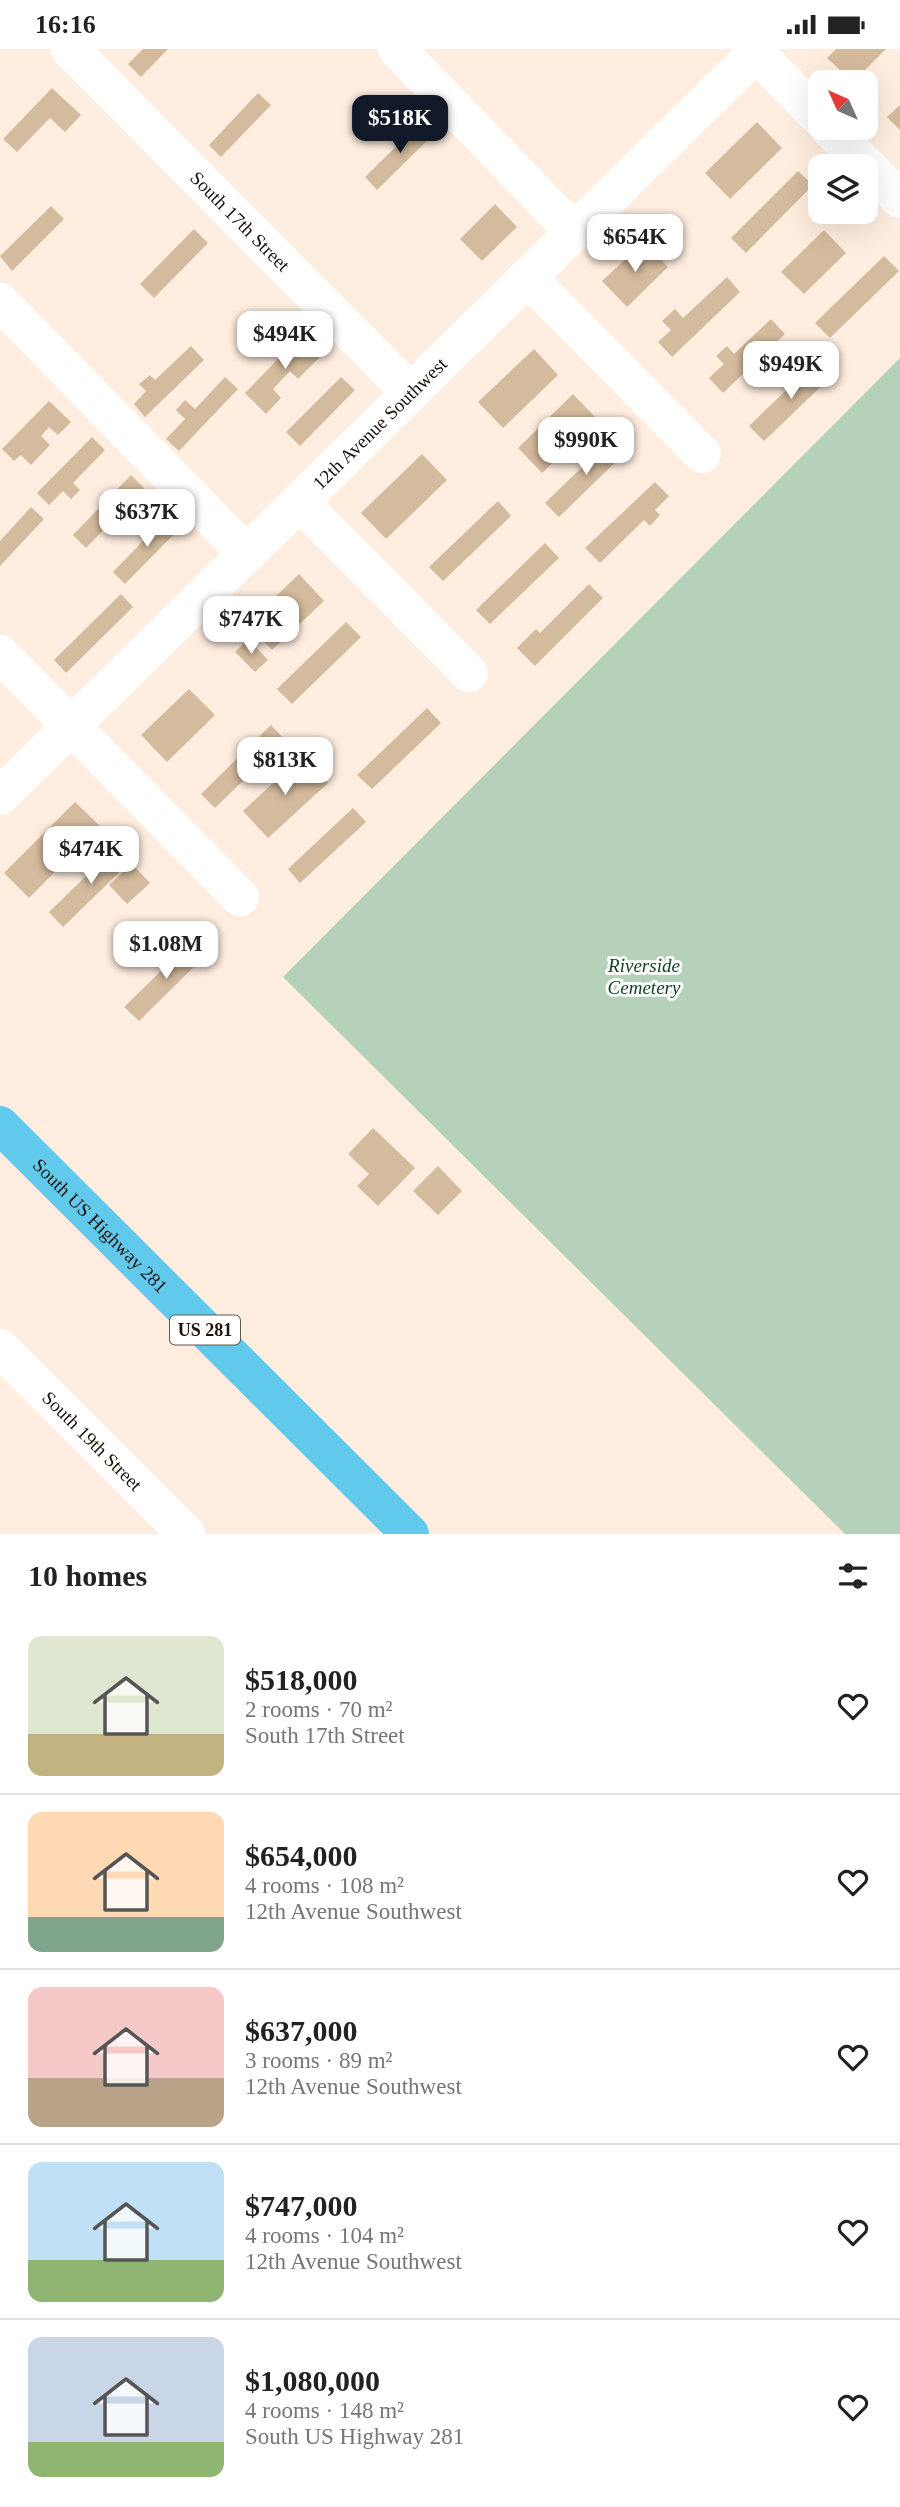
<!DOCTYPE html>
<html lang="en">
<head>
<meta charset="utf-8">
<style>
	body { margin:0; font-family:"Times New Roman",serif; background:#f2f2f2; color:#222; height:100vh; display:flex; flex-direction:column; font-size:26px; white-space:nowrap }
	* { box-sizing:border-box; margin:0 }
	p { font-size:23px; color:#767676 }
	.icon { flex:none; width:38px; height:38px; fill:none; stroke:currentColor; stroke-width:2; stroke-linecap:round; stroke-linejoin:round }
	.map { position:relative; height:1485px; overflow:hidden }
	.side { display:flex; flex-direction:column; background:#fff; flex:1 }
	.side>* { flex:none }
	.needle { width:46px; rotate:315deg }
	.controls { position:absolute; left:808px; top:21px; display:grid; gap:14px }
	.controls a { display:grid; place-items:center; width:70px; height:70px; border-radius:14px; background:#fff; box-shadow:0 7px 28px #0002; font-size:35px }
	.price { position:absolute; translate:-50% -60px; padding:0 16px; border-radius:14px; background:#fff; color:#222; font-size:23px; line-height:46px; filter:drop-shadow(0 2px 4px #0008) }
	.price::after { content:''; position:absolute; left:50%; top:42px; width:21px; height:16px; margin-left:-10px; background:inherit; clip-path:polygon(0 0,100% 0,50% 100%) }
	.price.on { background:#111827; color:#fff }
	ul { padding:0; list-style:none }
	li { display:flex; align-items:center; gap:21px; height:175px; padding:0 28px }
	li+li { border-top:2px solid #e0e0e0 }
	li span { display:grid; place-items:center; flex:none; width:196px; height:140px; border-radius:14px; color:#555 }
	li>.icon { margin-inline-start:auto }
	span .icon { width:84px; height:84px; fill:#fffc; stroke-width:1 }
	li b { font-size:30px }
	h2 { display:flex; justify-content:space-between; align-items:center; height:84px; padding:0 28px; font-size:30px }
	.status { display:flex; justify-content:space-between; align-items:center; height:49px; padding:0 35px; background:#fff; direction:ltr }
	.status svg { height:19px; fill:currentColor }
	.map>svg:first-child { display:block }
	.green { fill:#b5d1ba }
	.building { fill:#d5bb9d }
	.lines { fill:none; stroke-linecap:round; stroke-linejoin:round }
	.minor { stroke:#fff; stroke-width:38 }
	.highway { stroke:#61c9ec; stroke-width:38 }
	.labels { text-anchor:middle; stroke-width:6; stroke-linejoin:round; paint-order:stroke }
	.shield { fill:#fff; stroke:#5f5953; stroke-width:2 }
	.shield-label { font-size:18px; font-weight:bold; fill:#1b1209 }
	.street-label { font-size:19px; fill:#1b1209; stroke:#fff }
	.park-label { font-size:19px; font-style:italic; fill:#134522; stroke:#fff }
</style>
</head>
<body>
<div class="status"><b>16:16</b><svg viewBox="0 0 49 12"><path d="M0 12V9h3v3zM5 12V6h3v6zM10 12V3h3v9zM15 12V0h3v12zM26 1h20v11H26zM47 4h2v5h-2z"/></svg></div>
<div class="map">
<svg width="900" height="1485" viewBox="0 0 900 1485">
	<rect width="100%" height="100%" fill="#ffeedf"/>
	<path class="green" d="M900,309V1485H845L283,928Z"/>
	<path class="building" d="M143,0H168L141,28L128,15Z
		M836,0H886L853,33L827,9Z
		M52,39L81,66L65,83L50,69L17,103L3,90Z
		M258,44L271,56L221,108L209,96Z
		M900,56V81L887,68Z
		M424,70L436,83L377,141L365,128Z
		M757,73L782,99L730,150L705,124Z
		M798,122L813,136L746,204L731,189Z
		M495,155L517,178L482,212L460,190Z
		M51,157L64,170L12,222L0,207Z
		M194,180L208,194L154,249L140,235Z
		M824,181L846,204L804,245L781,223Z
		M644,193L668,218L627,258L602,232Z
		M884,207L899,222L830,289L815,274Z
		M727,228L740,243L672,308L658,293L671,281L662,272L675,260L683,269Z
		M771,270L785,285L723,344L709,329L724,315L716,307L727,297L734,305Z
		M305,282L326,302L298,330L290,322L273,340L281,349L266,365L245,344Z
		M191,297L204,311L145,368L134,355L146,342L139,335L150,326L155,331Z
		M534,300L558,326L503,379L478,353Z
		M817,311L832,327L764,392L749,377Z
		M225,328L238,340L179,402L166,390L185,370L176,361L185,351L195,360Z
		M341,328L355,341L300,397L286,383Z
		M573,345L598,371L542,424L518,399Z
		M49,352L71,373L58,386L49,378L41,387L50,396L31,416L21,406L14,412L2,400Z
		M614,387L628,401L559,468L545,454Z
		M92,388L105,401L73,434L80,441L71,450L63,442L49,456L37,444Z
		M422,405L447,431L386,490L361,464Z
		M131,426L144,439L86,499L73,486Z
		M655,433L669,447L655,461L660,466L650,477L644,471L600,514L585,499Z
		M498,452L511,467L443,532L429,518Z
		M31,458L44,470L0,517V492Z
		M169,465L182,477L125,535L113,523Z
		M545,494L559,509L490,575L476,561Z
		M299,525L324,552L272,601L247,575Z
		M589,535L603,549L535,617L517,599L536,580L540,584Z
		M121,545L133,558L66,624L54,611Z
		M346,573L361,588L292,655L277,640Z
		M248,590L268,611L255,623L235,603Z
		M189,640L215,666L167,713L141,686Z
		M427,659L441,674L372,740L357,726Z
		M271,676L285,691L215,759L201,745Z
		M302,707L328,734L268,789L243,762Z
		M75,753L100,777L29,849L4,824Z
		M353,759L366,773L300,834L288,820Z
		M118,796L132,811L63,878L49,863Z
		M132,815L150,834L127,855L109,836Z
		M193,891L207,905L139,972L124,958Z
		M373,1079L415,1119L378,1157L357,1137L369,1125L348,1105Z
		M438,1117L462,1142L438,1166L413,1142Z"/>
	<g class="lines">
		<g class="minor">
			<path id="s1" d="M70,0L410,343"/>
			<path d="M397,0L573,182"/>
			<path d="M756,4L821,70"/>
			<path d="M829,79L900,150"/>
			<path d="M527,228L702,405"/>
			<path d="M0,253L247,505"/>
			<path d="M300,453L469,624"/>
			<path d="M0,605L240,848"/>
			<path id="s2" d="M0,747L760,0"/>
			<path id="s3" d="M0,1299L186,1485"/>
		</g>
		<path class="highway" id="s4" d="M0,1076L410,1485"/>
	</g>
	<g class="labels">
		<rect class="shield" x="170" y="1266.5" width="70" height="29" rx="5"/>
		<g class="shield-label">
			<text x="205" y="1287">US 281</text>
		</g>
		<g class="street-label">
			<text dy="7" stroke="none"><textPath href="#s1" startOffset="242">South 17th Street</textPath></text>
			<text dy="7" stroke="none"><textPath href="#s2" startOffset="532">12th Avenue Southwest</textPath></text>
			<text dy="7" stroke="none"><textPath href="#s4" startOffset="142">South US Highway 281</textPath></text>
			<text dy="7" stroke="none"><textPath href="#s3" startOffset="131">South 19th Street</textPath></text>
		</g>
		<g class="park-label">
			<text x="644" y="923">Riverside<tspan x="644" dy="22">Cemetery</tspan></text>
		</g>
	</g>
</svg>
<div class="controls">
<a><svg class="needle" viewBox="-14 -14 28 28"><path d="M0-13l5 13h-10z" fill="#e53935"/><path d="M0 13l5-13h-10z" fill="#767676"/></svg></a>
<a><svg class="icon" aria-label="layers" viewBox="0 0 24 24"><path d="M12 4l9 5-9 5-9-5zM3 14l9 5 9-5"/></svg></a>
</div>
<b class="price on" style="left:400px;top:106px">$518K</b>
<b class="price" style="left:635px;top:225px">$654K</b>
<b class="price" style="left:285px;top:322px">$494K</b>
<b class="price" style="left:791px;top:352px">$949K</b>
<b class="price" style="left:586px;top:428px">$990K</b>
<b class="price" style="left:147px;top:500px">$637K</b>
<b class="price" style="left:251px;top:607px">$747K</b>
<b class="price" style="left:285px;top:748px">$813K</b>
<b class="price" style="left:91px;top:837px">$474K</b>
<b class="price" style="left:166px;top:932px">$1.08M</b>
</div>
<section class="side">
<h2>10 homes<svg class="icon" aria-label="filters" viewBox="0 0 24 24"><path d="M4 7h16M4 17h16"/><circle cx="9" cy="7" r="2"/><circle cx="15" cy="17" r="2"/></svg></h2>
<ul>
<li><span style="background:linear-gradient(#dfe7d0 70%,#c2b280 0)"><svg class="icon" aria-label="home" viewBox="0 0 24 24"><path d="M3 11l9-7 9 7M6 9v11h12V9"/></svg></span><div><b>$518,000</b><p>2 rooms · 70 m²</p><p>South 17th Street</p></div><svg class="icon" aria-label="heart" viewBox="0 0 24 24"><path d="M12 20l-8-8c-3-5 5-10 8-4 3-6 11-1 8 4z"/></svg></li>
<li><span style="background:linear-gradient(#ffd9b3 75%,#7fa58c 0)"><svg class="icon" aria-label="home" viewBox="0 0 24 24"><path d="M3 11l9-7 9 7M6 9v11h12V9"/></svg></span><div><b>$654,000</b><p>4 rooms · 108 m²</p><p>12th Avenue Southwest</p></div><svg class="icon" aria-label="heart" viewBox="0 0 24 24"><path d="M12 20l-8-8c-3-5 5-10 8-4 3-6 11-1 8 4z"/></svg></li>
<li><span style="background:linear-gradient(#f6c9c9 65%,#b9a48a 0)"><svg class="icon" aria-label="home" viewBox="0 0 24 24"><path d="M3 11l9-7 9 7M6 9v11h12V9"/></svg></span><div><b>$637,000</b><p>3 rooms · 89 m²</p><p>12th Avenue Southwest</p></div><svg class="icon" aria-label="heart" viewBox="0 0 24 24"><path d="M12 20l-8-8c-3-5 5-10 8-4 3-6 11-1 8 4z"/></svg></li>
<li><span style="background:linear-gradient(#bfe0f5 70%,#8fb573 0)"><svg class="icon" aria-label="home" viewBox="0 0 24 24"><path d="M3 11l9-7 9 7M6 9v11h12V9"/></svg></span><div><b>$747,000</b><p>4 rooms · 104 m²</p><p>12th Avenue Southwest</p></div><svg class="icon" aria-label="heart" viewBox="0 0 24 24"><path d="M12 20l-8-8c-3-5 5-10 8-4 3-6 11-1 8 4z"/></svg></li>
<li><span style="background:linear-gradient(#c9d6e8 75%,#8fb573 0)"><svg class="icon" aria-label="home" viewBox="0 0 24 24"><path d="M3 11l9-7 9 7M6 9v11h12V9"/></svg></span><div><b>$1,080,000</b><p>4 rooms · 148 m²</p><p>South US Highway 281</p></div><svg class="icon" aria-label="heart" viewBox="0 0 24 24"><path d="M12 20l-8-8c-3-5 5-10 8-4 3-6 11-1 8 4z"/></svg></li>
</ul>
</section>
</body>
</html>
